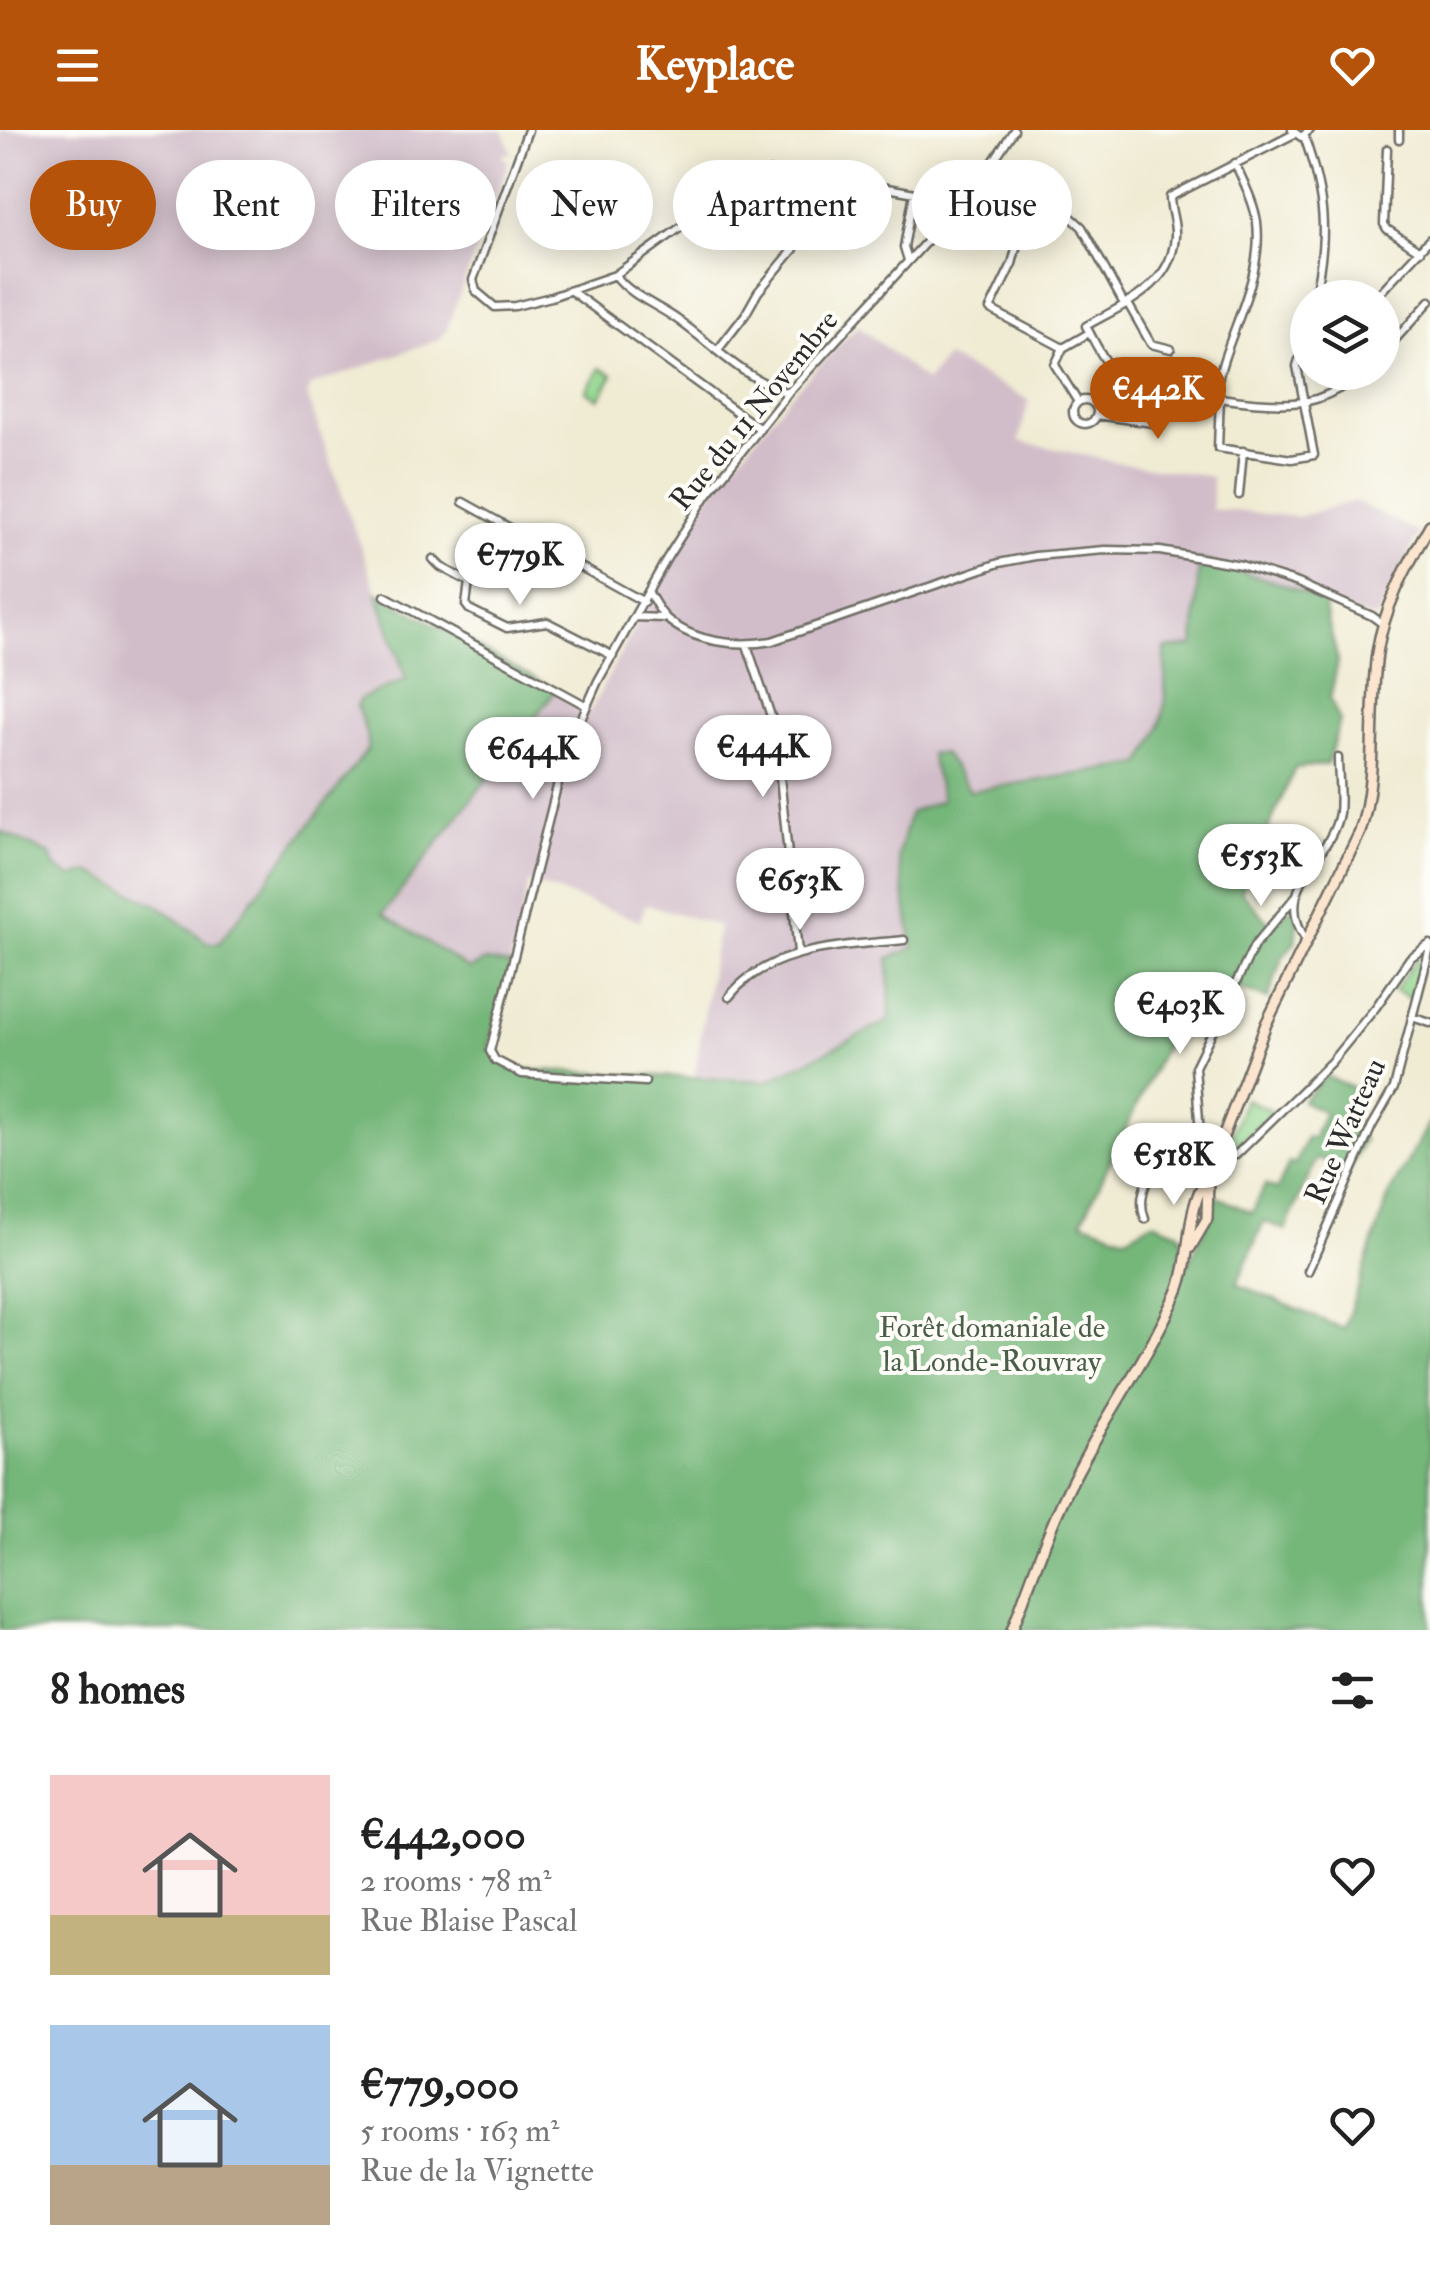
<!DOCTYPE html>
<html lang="en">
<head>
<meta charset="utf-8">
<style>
	body { margin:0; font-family:"IM FELL Double Pica",serif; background:#f2f2f2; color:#222; height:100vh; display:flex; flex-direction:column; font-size:38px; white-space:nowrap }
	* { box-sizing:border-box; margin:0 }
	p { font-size:32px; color:#767676 }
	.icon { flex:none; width:55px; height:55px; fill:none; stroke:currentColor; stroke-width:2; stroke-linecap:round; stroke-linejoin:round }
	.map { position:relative; height:1500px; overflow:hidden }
	.sheet { display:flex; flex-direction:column; background:#fff; flex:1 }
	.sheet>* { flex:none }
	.top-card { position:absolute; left:30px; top:30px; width:1370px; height:90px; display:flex; gap:20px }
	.fabs { position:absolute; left:1290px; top:150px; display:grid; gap:20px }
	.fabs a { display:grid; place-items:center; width:110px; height:110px; border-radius:50%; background:#fff; box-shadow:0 5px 25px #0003; font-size:50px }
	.price { position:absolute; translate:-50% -85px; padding:0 22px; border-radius:35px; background:#fff; color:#222; font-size:32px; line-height:65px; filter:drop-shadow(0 2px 5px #0008) }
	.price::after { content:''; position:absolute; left:50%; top:60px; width:30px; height:22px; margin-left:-15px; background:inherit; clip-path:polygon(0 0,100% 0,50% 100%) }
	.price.selected { background:#b45309; color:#fff }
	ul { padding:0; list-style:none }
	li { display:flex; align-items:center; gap:30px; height:250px; padding:0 50px }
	li span { display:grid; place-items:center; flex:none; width:280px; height:200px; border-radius:0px; color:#555 }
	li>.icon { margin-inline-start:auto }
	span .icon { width:120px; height:120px; fill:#fffc; stroke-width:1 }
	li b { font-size:42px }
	h2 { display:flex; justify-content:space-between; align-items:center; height:120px; padding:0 50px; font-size:42px }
	.tag { padding:0 35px; border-radius:45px; background:#fff; box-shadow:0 5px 25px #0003; font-size:35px; line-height:90px }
	.tag.selected { background:#b45309; color:#fff }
	header { display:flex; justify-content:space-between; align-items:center; height:130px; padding:0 50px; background:#b45309; color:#fff; font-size:45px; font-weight:700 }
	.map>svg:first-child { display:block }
	.industrial { fill:#d1bdc9 }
	.green { fill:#92d58e; stroke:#5e805c; stroke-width:2.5 }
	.forest { fill:#75b679; stroke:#507052; stroke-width:2.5 }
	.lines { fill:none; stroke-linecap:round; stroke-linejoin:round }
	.street-casing { stroke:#706e66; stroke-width:11 }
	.secondary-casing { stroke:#706e66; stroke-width:14 }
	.street { stroke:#fff; stroke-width:6 }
	.secondary { stroke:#fce5cf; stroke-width:9 }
	.labels { text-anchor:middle; stroke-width:8; stroke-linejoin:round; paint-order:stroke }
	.street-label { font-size:30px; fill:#2b2b2b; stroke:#fdfcf7 }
	.park-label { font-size:30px; fill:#4a5e49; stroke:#fdfcf7 }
</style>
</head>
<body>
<header><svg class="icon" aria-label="menu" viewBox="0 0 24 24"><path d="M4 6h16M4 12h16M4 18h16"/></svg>Keyplace<svg class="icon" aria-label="heart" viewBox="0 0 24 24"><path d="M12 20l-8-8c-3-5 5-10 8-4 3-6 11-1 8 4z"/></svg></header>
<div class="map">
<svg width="1430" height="1500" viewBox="0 0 1430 1500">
	<rect width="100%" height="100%" fill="#fdfcf7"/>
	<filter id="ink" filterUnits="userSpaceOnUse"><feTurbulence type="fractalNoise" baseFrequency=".01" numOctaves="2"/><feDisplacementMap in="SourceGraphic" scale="20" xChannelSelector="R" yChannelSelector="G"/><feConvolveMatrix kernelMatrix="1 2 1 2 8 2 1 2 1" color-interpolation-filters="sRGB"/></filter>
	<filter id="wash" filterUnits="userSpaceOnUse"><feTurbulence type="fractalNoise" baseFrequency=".0048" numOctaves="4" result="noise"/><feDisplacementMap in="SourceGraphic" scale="40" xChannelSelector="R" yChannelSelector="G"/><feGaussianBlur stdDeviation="2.25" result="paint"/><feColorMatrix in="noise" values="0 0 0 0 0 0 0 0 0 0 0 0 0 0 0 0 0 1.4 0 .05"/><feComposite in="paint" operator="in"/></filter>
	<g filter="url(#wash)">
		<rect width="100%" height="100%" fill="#f0ebd3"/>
		<path class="industrial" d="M0,0H503L512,24L505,23L503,28L509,31L446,201L440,209L310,256L307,265L407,548L357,577L368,610L367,620L219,813H208L161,777L90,742L72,747L56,738L49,725L0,701Z
			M858,195L926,252L946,227L1029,270L1019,311L1116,332L1212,347V379L1298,387L1354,371L1419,403L1376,490L1323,472L1283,454L1194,517L1165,519V584L1156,609L1141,634L969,661L943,623L942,670L898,724L913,818L889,828L890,891L767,951L694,948L718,796L646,774L640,791L529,752L510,835L486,831L469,839L382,785L556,560L590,581L670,431L710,365L789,267Z"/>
		<path class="green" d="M600,238L613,245L599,269L586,261Z
			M1416,830L1421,836L1413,870L1394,861Z
			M1245,969L1274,982L1233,1018L1228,1013Z"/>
		<path class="forest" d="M1199,430L1283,454L1323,472L1338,531L1330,569L1340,591L1327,634L1295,638L1241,761L1272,796L1290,779L1298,786L1295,812L1282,828L1268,869L1237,858L1187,869L1082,1091L1126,1107L1153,1092L1179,1102L1190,1132C1200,1102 1213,1099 1209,1063L1252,1083L1265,1055L1277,1060L1289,1033L1295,1035L1307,1007L1313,1009L1324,982L1302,971L1326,946L1355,959L1338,996L1364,1009L1349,1041L1317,1028L1285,1100L1264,1091L1237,1154L1344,1199L1390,1062L1430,992V1500H0V701L50,725L56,738L72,747L90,742L161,777L208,813H219L367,620L368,610L357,576L360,569L406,549L377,463L556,560L383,784L469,839L486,831L510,835L489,918L511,939L767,951L890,890L889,828L913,818L898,725L910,683L942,670L930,624L943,623L970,661L1141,634C1170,587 1165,571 1165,519L1194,516Z"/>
	</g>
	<g filter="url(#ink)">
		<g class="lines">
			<defs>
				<path id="street" d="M528,0L473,150L476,161L495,177L515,176L551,167L615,145
					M1292,0L1301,7L1310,0
					M1399,0V9
					M1294,4L1170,67C1170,80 1176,93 1175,106C1172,157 1124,174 1086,196C1098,218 1107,241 1130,252C1179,260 1271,283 1316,269C1334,263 1350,253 1364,242
					M1304,6C1325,67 1329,104 1314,168
					M1387,19L1384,94L1387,99L1420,121
					M977,56L1071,87L1082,97L1124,174
					M1028,73L1012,134L990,179L1063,218
					M908,130L904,117L914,63
					M571,161L760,299
					M1375,168L1430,109
					M1127,172L1151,214L1171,219
					M717,221L745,185L758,162L794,119V85L802,43
					M1382,224L1430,171
					M788,263C741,247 717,218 678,190C656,174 632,167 615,145L747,49L769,42L802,43L949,69L959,75
					M1215,265C1224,207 1264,153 1257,92C1254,72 1243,51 1235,33
					M1220,266L1218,318L1292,329L1314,325L1297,236L1308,200
					M1073 282a12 12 0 1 1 24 0a12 12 0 1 1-24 0Z
					M1078,272L1055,235L1063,218L1089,203
					M1097,285L1160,294L1164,257
					M1239,365L1243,321
					M463,372L644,472
					M433,429L441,437L469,452L466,475L469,479L507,498L547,492L613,526
					M649,463C654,471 660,483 667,489C695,513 738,517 772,511L999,433L1035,426L1105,420L1160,421L1241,435L1298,453L1372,486L1383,494
					M385,466L587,576
					M635,487L664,488
					M747,515L775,598L798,822
					M1306,810C1271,757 1331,729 1339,683C1341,665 1338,645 1338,628
					M729,867C768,816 846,816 904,810
					M1412,887L1430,893
					M645,952L522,944L495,930L490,921L565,625L598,551L667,428L707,365L788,263L977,56L1014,0
					M1217,1023L1236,1025L1331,932L1376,877L1410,828L1430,814
					M1213,1033L1204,1025L1201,1017L1195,937L1254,816L1296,766
					M1145,1089C1133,1057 1159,1033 1179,1010L1200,1006
					M1308,1141L1372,996L1394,958L1430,818"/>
				<path id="secondary" d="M1190,1118L1207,1089L1208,1049
					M1012,1500C1032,1447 1050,1394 1076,1344C1108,1282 1149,1226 1177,1163C1193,1125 1184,1081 1208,1046L1266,894L1360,702C1378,646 1369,581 1377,523C1384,476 1407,436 1430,395"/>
			</defs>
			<use href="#street" class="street-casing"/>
			<use href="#secondary" class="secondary-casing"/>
			<use href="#street" class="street"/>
			<use href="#secondary" class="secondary"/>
		</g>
	</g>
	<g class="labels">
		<g class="street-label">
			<text transform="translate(754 280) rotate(-51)" y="10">Rue du 11 Novembre</text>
			<text transform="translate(1345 1001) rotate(-66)" y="10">Rue Watteau</text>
		</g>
		<g class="park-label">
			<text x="992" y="1207">Forêt domaniale de<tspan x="992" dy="34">la Londe-Rouvray</tspan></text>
		</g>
	</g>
</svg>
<div class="fabs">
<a><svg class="icon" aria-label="layers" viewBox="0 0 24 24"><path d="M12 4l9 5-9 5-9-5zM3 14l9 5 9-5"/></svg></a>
</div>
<b class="price selected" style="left:1158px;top:312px">€442K</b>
<b class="price" style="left:520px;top:478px">€779K</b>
<b class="price" style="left:763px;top:670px">€444K</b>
<b class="price" style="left:533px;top:672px">€644K</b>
<b class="price" style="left:1261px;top:779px">€553K</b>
<b class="price" style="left:800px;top:803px">€653K</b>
<b class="price" style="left:1180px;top:927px">€403K</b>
<b class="price" style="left:1174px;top:1078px">€518K</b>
<div class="top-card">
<a class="tag selected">Buy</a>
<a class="tag">Rent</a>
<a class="tag">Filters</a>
<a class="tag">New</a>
<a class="tag">Apartment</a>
<a class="tag">House</a>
</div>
</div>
<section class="sheet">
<h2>8 homes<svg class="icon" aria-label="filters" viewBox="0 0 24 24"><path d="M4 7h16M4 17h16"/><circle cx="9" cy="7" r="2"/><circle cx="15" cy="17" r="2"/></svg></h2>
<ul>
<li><span style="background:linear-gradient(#f6c9c9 70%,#c2b280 0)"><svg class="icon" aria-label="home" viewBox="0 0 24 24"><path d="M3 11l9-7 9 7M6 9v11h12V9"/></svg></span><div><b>€442,000</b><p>2 rooms · 78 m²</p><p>Rue Blaise Pascal</p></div><svg class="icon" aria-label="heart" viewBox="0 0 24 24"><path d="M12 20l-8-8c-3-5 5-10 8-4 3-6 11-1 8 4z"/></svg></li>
<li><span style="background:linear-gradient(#a9c7e8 70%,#b9a48a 0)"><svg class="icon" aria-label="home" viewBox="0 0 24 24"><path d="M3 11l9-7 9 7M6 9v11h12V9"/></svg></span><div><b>€779,000</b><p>5 rooms · 163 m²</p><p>Rue de la Vignette</p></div><svg class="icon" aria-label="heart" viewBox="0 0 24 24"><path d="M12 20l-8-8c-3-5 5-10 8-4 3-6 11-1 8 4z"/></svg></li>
</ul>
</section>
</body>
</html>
